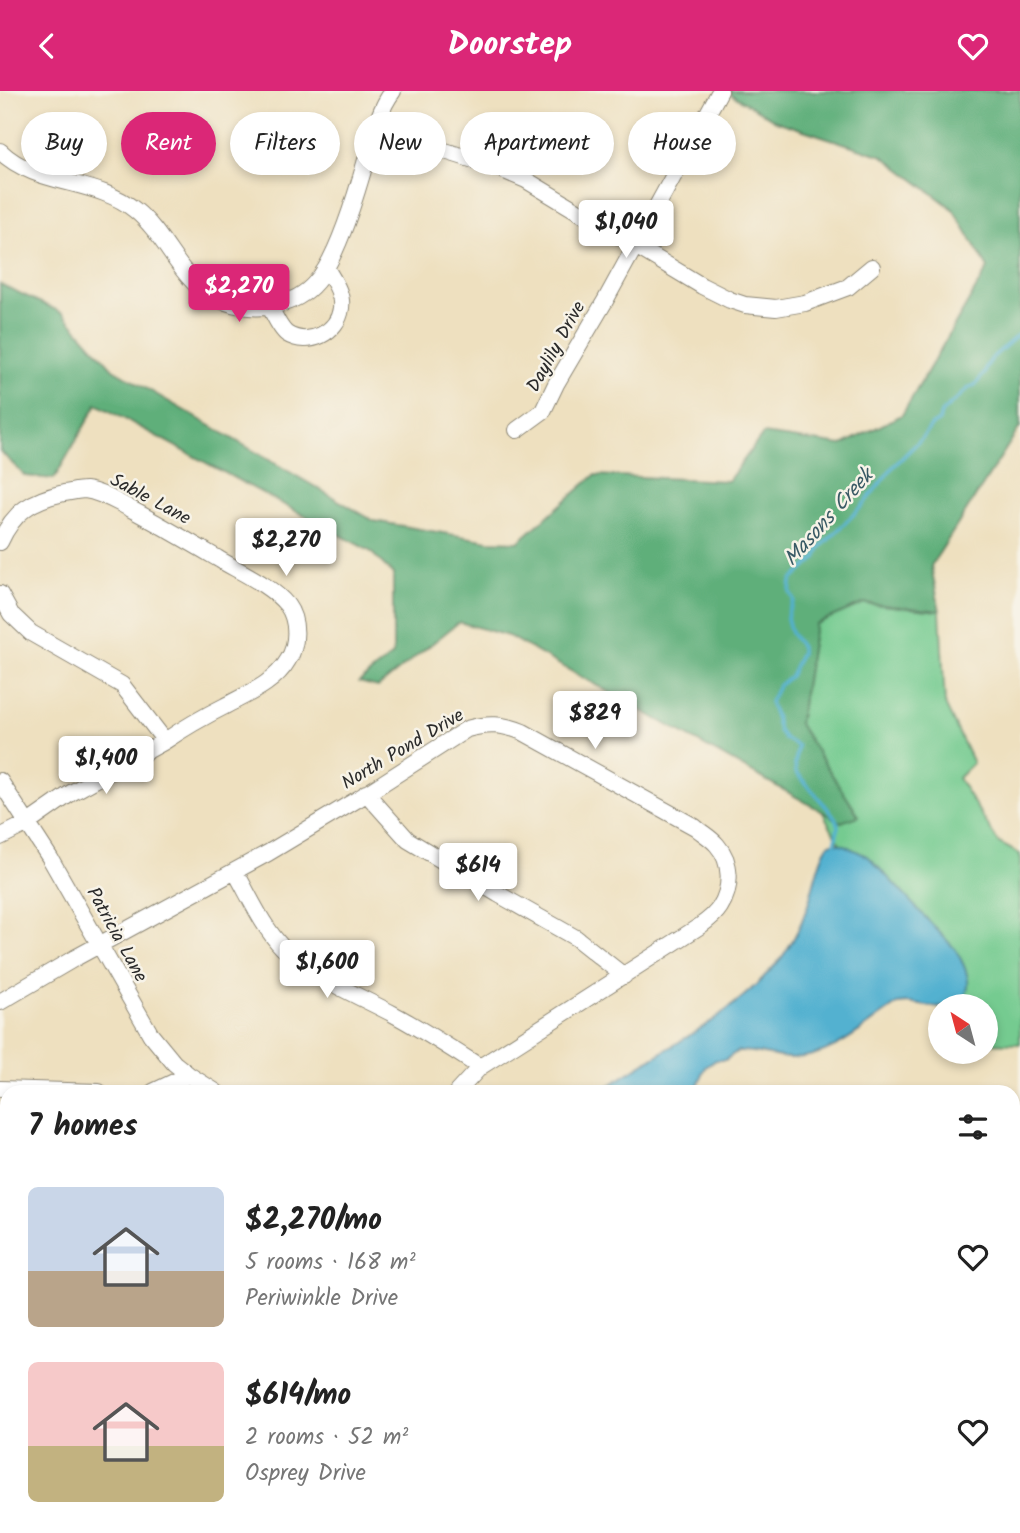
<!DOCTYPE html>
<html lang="en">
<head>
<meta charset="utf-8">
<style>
	body { margin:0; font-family:Kalam,sans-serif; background:#f2f2f2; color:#222; height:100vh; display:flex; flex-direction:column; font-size:26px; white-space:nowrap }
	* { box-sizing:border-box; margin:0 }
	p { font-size:23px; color:#767676 }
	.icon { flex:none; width:38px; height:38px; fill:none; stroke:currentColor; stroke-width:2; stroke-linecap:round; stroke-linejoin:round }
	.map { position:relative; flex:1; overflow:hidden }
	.drawer { position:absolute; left:0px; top:994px; width:1020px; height:448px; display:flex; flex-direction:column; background:#fff; border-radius:21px 21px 0 0; box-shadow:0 4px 10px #0003 }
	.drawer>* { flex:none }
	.top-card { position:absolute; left:21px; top:21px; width:978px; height:63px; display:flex; gap:14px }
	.needle { width:46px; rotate:324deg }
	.buttons { position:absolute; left:928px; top:903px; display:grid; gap:14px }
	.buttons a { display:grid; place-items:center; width:70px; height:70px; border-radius:50%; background:#fff; box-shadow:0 4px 10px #0003; font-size:35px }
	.price { position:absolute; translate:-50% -60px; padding:0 16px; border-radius:7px; background:#fff; color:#222; font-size:23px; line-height:46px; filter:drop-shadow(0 2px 4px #0008) }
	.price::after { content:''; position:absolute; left:50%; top:42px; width:21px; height:16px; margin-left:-10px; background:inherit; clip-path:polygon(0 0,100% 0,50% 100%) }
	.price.on { background:#db2777; color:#fff }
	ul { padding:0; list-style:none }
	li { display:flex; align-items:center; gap:21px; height:175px; padding:0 28px }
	li span { display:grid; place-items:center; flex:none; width:196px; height:140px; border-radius:10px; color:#555 }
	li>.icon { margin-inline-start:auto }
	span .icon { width:84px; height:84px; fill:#fffc; stroke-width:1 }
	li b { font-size:30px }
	h2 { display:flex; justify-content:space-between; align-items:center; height:84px; padding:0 28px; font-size:30px }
	.tag { padding:0 24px; border-radius:32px; background:#fff; box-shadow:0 4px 10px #0003; font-size:24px; line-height:63px }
	.tag.on { background:#db2777; color:#fff }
	header { display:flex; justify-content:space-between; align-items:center; height:91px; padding:0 28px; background:#db2777; color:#fff; font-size:32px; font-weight:700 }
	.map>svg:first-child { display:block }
	.green { fill:#74cb90; stroke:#507b5e; stroke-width:2 }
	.forest { fill:#5faf7a; stroke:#456d52; stroke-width:2 }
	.water { fill:#52b1d0; stroke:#3e6e7e; stroke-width:2 }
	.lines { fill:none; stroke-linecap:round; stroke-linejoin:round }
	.stream { stroke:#52b1d0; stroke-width:3.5 }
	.minor-casing { stroke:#8c8675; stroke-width:18 }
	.minor { stroke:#fff; stroke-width:16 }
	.labels { text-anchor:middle; stroke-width:5; stroke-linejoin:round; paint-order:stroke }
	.street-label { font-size:19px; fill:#2b2b2b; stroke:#f7f3e8 }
	.water-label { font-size:21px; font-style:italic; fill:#395a65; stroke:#f7f3e8 }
</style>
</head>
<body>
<header><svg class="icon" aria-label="back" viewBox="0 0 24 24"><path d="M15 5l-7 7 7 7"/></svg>Doorstep<svg class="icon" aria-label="heart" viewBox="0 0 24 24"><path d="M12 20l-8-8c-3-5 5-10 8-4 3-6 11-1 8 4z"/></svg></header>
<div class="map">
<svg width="1020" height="1442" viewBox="0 0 1020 1442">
	<rect width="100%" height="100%" fill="#f7f3e8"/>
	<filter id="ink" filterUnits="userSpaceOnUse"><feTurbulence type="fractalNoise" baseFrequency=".0143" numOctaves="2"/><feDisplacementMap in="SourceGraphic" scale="14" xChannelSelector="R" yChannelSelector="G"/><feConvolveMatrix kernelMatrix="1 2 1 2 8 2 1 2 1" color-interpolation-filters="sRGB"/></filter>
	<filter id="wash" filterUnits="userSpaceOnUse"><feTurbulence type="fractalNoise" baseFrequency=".00686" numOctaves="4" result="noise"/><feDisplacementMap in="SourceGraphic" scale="28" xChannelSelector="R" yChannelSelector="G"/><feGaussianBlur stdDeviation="1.57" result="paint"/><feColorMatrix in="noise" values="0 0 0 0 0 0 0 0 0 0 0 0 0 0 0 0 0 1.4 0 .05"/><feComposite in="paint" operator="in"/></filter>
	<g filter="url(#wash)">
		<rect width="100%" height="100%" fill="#eee0bf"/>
		<path class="green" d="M864,512L940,520L945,613L973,672L958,687L999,752L1020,763V953L985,952V915H954L873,770L840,753L822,720L841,731L799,633L815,533Z"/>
		<path class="forest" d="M730,0H1020V336L931,475L940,520L864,512L815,533L799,633L859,725L841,731L508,545L459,531L378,596L359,591L393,564V483L370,460L97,313L54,388L25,385L0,360V193L63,222L113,278L374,430L489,450L518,451L595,384L728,390L763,343L842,354L902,324L988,177L953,118L883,65L776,30L729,2Z
			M0,1210H7V1340L0,1331Z
			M148,1435H271L267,1442H149Z"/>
		<path class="water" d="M830,752L842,753L869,766L956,859C964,874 974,891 964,907C963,909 959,914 957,915C953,917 944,915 940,915V917L908,912L898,913C866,933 833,967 792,967C774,967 756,959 738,960L725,969H716L706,976L695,1001H600C654,963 715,936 762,888C770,879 780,871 786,860C795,847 802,831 807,817C813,801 819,763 830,752Z
			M1020,1296V1406L1013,1391V1297Z"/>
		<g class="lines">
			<path class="stream" d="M835,753L838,735L836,727L796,681L795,673L798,655L785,648L779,640L776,628L770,611L778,595L790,585L801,562V556L791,542L787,527L788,521L794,509L790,501L791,491L793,488L816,467L820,457L863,414L892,377L923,346L931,335L939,330L941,322L970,296L975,294L985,282L986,276L993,266L1020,242"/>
		</g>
	</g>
	<g filter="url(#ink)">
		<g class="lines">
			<defs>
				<path id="minor" d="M377,31L416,51L493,75L526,89L702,195L730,209L745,214L776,217L805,212L848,196L872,176
					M0,60C37,96 96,87 135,119C164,142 179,185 208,203C228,214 253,220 275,214C291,211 305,204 316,191C337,168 357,101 366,69C373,45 378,20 393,0
					M270,216C274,224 280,238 287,243C308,256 338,242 341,217C343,202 333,189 326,177
					M517,339L543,320L556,293L605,210L720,0
					M0,451C14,420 32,409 64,402C71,401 79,399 85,399C101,401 115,410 129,417C159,433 188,450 217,467C238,480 271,494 287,514C298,529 298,553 288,569C275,592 247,603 225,615C205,625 184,637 165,650L122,594L31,542L11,523L0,503
					M0,690L50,767L151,944L174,972L189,984L216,1001
					M366,702L408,749L498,803L576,847L624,885
					M0,746L28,732L71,702L165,650
					M235,780C250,806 262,835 283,857C312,886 357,904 393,923C423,939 452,958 480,976
					M0,911L75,867L268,762L358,708L467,638C488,632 503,633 523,641L695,736C702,742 711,747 717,754C732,771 732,797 720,816C715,824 707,830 700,835L480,976L457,1001
					M0,998L99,1001
					M153,1001L189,984
					M1013,1024H1020
					M0,1150L7,1151
					M1013,1184L1020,1185
					M842,1435L847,1442
					M622,1442L624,1435
					M819,1442L829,1435"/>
			</defs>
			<use href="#minor" class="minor-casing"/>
			<use href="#minor" class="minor"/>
		</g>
	</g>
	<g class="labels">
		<g class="street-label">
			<text transform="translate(555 255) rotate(-61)" y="7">Daylily Drive</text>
			<text transform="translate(151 407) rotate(28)" y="7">Sable Lane</text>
			<text transform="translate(402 657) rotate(-31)" y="7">North Pond Drive</text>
			<text transform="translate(118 843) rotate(61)" y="7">Patricia Lane</text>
		</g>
		<g class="water-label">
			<text transform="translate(828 426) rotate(-48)" y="7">Masons Creek</text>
		</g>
	</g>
</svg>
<div class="buttons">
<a><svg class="needle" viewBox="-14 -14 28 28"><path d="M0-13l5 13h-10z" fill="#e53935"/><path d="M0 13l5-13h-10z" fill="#767676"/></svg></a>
</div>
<b class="price" style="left:626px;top:169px">$1,040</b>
<b class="price on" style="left:239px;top:233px">$2,270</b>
<b class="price" style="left:286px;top:487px">$2,270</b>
<b class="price" style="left:595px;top:660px">$829</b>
<b class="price" style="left:106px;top:705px">$1,400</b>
<b class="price" style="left:478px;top:812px">$614</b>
<b class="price" style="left:327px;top:909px">$1,600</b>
<div class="top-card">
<a class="tag">Buy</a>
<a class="tag on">Rent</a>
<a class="tag">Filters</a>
<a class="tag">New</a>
<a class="tag">Apartment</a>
<a class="tag">House</a>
</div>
<section class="drawer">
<h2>7 homes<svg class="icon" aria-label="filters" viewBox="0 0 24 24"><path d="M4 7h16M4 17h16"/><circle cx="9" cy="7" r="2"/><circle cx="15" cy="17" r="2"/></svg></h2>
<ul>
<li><span style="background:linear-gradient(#c9d6e8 60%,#b9a48a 0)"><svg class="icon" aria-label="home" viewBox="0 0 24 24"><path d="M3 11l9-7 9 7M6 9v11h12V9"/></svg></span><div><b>$2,270/mo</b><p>5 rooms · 168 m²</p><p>Periwinkle Drive</p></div><svg class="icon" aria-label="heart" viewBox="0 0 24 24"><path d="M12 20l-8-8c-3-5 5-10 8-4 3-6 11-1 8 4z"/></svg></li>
<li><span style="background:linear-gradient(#f6c9c9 60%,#c2b280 0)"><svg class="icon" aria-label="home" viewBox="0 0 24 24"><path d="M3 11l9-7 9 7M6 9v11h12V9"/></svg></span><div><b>$614/mo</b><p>2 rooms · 52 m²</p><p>Osprey Drive</p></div><svg class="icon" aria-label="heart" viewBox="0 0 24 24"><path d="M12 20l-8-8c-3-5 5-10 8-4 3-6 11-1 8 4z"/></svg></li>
</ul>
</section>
</div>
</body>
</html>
